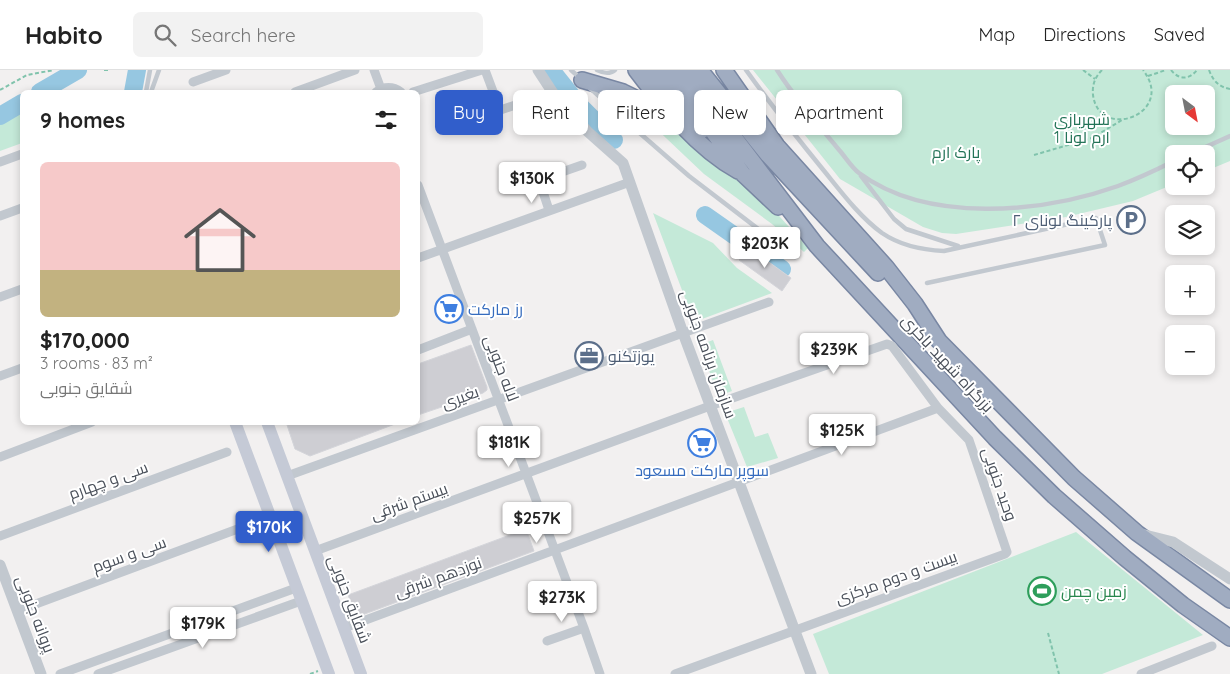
<!DOCTYPE html>
<html lang="en">
<head>
<meta charset="utf-8">
<style>
	body { margin:0; font-family:Quicksand,Cairo,sans-serif; background:#f2f2f2; color:#222; height:100vh; display:flex; flex-direction:column; font-size:19px; white-space:nowrap }
	* { box-sizing:border-box; margin:0 }
	p { font-size:16px; color:#767676 }
	.icon { flex:none; width:28px; height:28px; fill:none; stroke:currentColor; stroke-width:2; stroke-linecap:round; stroke-linejoin:round }
	.map { position:relative; flex:1; overflow:hidden }
	.panel { position:absolute; left:20px; top:20px; width:400px; height:335px; display:flex; flex-direction:column; background:#fff; border-radius:8px; box-shadow:0 2px 8px #0003 }
	.panel>* { flex:none }
	.banner { position:absolute; left:435px; top:20px; width:475px; height:45px; display:flex; gap:10px }
	.needle { width:32px; rotate:148deg }
	.fabs { position:absolute; left:1165px; top:15px; display:grid; gap:10px }
	.fabs a { display:grid; place-items:center; width:50px; height:50px; border-radius:8px; background:#fff; box-shadow:0 2px 8px #0003; font-size:25px }
	.price { position:absolute; translate:-50% -42px; padding:0 11px; border-radius:5px; background:#fff; color:#222; font-size:16px; line-height:32px; filter:drop-shadow(0 1px 2px #0008) }
	.price::after { content:''; position:absolute; left:50%; top:30px; width:15px; height:11px; margin-left:-8px; background:inherit; clip-path:polygon(0 0,100% 0,50% 100%) }
	.price.active { background:#315ecb; color:#fff }
	ul { padding:0; list-style:none }
	li { display:grid; align-content:center; gap:10px; height:265px; padding:0 20px }
	li+li { border-top:1px solid #e0e0e0 }
	li span { display:grid; place-items:center; height:155px; border-radius:8px; color:#555 }
	li>.icon { margin-inline-start:auto }
	span .icon { width:90px; height:90px; fill:#fffc; stroke-width:1 }
	li b { font-size:21px }
	h2 { display:flex; justify-content:space-between; align-items:center; height:60px; padding:0 20px; font-size:21px }
	.chip { padding:0 18px; border-radius:8px; background:#fff; box-shadow:0 2px 8px #0003; font-size:18px; line-height:45px }
	.chip.active { background:#315ecb; color:#fff }
	header { display:flex; align-items:center; gap:30px; box-sizing:border-box; height:70px; padding:0 25px; background:#fff; border-bottom:1px solid #e0e0e0 }
	header strong { font-size:24px }
	nav { display:flex; gap:28px; margin-inline-start:auto; font-size:18px }
	.search { width:350px; height:45px; background:#f2f2f2; display:flex; align-items:center; gap:12px; box-sizing:border-box; padding:0 18px; border-radius:8px; color:#767676; font-size:19px }
	.map>svg:first-child { display:block }
	.green { fill:#c4e9d8; fill-rule:evenodd }
	.lines { fill:none; stroke-linecap:round; stroke-linejoin:round }
	.river { stroke:#96c7e1; stroke-width:18 }
	.building { fill:#ceced3; stroke:#d4d5da }
	.trunk-casing { stroke:#7987a3; stroke-width:18 }
	.path { stroke:#80c3ac; stroke-width:2; stroke-dasharray:4 2.5; stroke-linecap:butt }
	.service { stroke:#c2c8cf; stroke-width:4.5 }
	.minor { stroke:#c2c8cf; stroke-width:9 }
	.tertiary { stroke:#c2c8cf; stroke-width:11 }
	.secondary { stroke:#c5cad6; stroke-width:12 }
	.trunk { stroke:#a0acc1; stroke-width:15 }
	.labels { text-anchor:middle; stroke-width:4; stroke-linejoin:round; paint-order:stroke }
	.park-label { font-size:16px; fill:#237357; stroke:#fff }
	.service-label { font-size:16px; fill:#4e5e75; stroke:#fff; text-anchor:end }
	.shop-label { font-size:16px; fill:#366cbe; stroke:#fff; text-anchor:start }
	.street-label { font-size:16px; fill:#4a505a; stroke:#fff }
	.leisure-label { font-size:16px; fill:#27864d; stroke:#fff; text-anchor:start }
</style>
</head>
<body>
<header>
<strong>Habito</strong>
<div class="search"><svg class="icon" aria-label="search" viewBox="0 0 24 24"><circle cx="10" cy="10" r="6"/><path d="M15 15l6 6"/></svg>Search here</div>
<nav><a>Map</a><a>Directions</a><a>Saved</a></nav>
</header>
<div class="map">
<svg width="1230" height="604" viewBox="0 0 1230 604">
	<rect width="100%" height="100%" fill="#f2f0f0"/>
	<path class="green" d="M753,0H1230V91L1206,101V84H1174V114L1133,131L1066,147L956,164L942,163L923,157L840,109ZM1174,24H1206V56H1174Z
		M628,32L670,48L761,126L808,178L804,182L772,154L704,104Z
		M22,40V73L0,81V53Z
		M653,143L713,173L737,198L772,223L694,252Z
		M713,270L732,321L718,326L700,275Z
		M744,337L755,367L768,363L778,388L747,397L725,343Z
		M1076,462L1203,565L1102,604H829L813,564Z"/>
	<g class="lines">
		<path class="river" d="M551,0L579,35L614,70
			M40,22L78,0
			M133,22L137,0
			M0,46L22,33
			M705,145L782,199"/>
	</g>
	<path class="building" d="M748,177L791,208L782,221L739,190Z
		M471,275L487,317V320L483,323L418,345V294Z
		M286,352H395V354L310,386L295,379Z
		M526,459L534,481L362,545L354,540L348,525Z"/>
	<g class="lines">
		<defs>
			<path id="trunk" d="M636,0C664,37 697,78 738,101
				M652,0L694,53L703,60
				M669,0L743,104L778,137
				M683,0L817,176L995,368L1054,426L1125,488L1183,535L1230,568
				M700,0L768,85L878,203
				M724,0L777,76L886,197L915,234L939,271L1074,408L1137,463L1230,530
				M582,10L623,22L666,43"/>
		</defs>
		<use href="#trunk" class="trunk-casing"/>
		<path class="path" d="M104,0H109
			M1083,0L1095,9
			M1102,0C1095,7 1092,15 1093,25C1099,72 1177,44 1143,0
			M1171,0C1179,10 1189,10 1197,0
			M1209,0C1213,11 1219,17 1230,19
			M1148,6L1166,0
			M0,20L27,5L54,0
			M1034,85L1092,68L1122,50
			M1048,563L1059,604
			M310,604L318,601"/>
		<path class="service" d="M571,0L581,9
			M597,0C603,3 609,5 615,0
			M746,0C771,35 798,69 825,102C842,123 860,147 882,163C901,176 922,180 944,181L1096,148L1105,175L927,213
			M777,0C795,28 818,55 840,81C846,88 852,98 859,103C928,154 1042,143 1118,116C1137,109 1156,100 1174,91
			M590,18L635,59L689,106L795,187
			M146,22L150,0
			M151,22L159,0
			M1190,84L1230,66
			M861,106L894,149L906,159L958,176"/>
		<path class="minor" d="M374,0L381,19
			M485,0L500,40
			M193,12L226,0
			M295,22L355,0
			M376,22C384,16 393,16 401,22
			M413,22L482,0
			M459,54L527,31
			M0,92L22,84
			M418,115L584,558L600,604
			M549,140L539,110L582,95
			M0,146L22,138
			M418,188L630,112
			M0,227L22,219
			M418,280L472,259
			M0,306L22,298
			M0,387L92,352
			M287,406L769,232
			M0,466L227,382
			M315,481L710,336L887,274L892,276L938,338L969,370L1007,482L1005,484L675,604
			M17,541L251,454
			M344,558L938,338
			M547,571L584,558
			M60,604L296,518
			M98,604L301,531
			M1141,604L1212,576"/>
		<path class="tertiary" d="M538,0L553,23L587,61L623,93L683,263L811,604
			M1141,464L1173,472L1230,509
			M0,495L41,604"/>
		<path class="secondary" d="M235,352L329,604
			M267,352L361,604"/>
		<use href="#trunk" class="trunk"/>
	</g>
	<defs>
		<symbol id="parking-ring" viewBox="-11 -11 22 22"><circle r="9.5" fill="#fff" stroke="#5c6f8a" stroke-width="1.5"/><path d="M-3.5-5.5H1a3.5 3.5 0 0 1 0 7H-1V5.5H-3.5ZM-1-3.4V-.6H.8a1.4 1.4 0 0 0 0-2.8Z" fill="#5c6f8a"/></symbol>
		<symbol id="supermarket-ring" viewBox="-11 -11 22 22"><circle r="9.5" fill="#fff" stroke="#3f7fe0" stroke-width="1.5"/><path d="M-6-5.5h2.5l.6 2H6L4.5 2H-2.5L-4.4-4H-6ZM-1.5 3.2a1.3 1.3 0 1 0 .1 0ZM3 3.2a1.3 1.3 0 1 0 .1 0Z" fill="#3f7fe0"/></symbol>
		<symbol id="office-ring" viewBox="-11 -11 22 22"><circle r="9.5" fill="#fff" stroke="#5c6f8a" stroke-width="1.5"/><path d="M-6-3h4V-5.5h4V-3h4V5H-6ZM-1-4.5V-3h2v-1.5ZM-6 0V1H6V0Z" fill="#5c6f8a"/></symbol>
		<symbol id="stadium-ring" viewBox="-11 -11 22 22"><circle r="9.5" fill="#fff" stroke="#2e9e5b" stroke-width="1.5"/><path d="M0-5a6.5 5 0 1 0 0 10a6.5 5 0 1 0 0-10ZM-3.5-1.8h7v3.6h-7Z" fill="#2e9e5b"/></symbol>
	</defs>
	<g fill-rule="evenodd">
		<use href="#parking-ring" x="1115" y="134" width="32" height="32"/>
		<use href="#supermarket-ring" x="433" y="223" width="32" height="32"/>
		<use href="#office-ring" x="573" y="270" width="32" height="32"/>
		<use href="#supermarket-ring" x="686" y="357" width="32" height="32"/>
		<use href="#stadium-ring" x="1026" y="505" width="32" height="32"/>
	</g>
	<g class="labels">
		<g class="park-label">
			<text x="1082" y="55">شهربازی<tspan x="1082" dy="18">ارم لونا 1</tspan></text>
			<text x="956" y="88">پارک ارم</text>
		</g>
		<g class="service-label">
			<text x="1112" y="156">پارکینگ لونای ۲</text>
			<text x="608" y="292" text-anchor="start">یوزتکنو</text>
		</g>
		<g class="shop-label">
			<text x="468" y="245">رز مارکت</text>
			<text x="702" y="406" text-anchor="middle">سوپر مارکت مسعود</text>
		</g>
		<g class="street-label">
			<text transform="translate(709 284) rotate(70)" y="6">سازمان برنامه جنوبی</text>
			<text transform="translate(948 293) rotate(47)" y="6">بزرگراه شهید باکری</text>
			<text transform="translate(502 298) rotate(69)" y="6">لاله جنوبی</text>
			<text transform="translate(460 327) rotate(-20)" y="6">بغیری</text>
			<text transform="translate(108 410) rotate(-20)" y="6">سی و چهارم</text>
			<text transform="translate(1000 414) rotate(71)" y="6">وحید جنوبی</text>
			<text transform="translate(409 431) rotate(-20)" y="6">بیستم شرقی</text>
			<text transform="translate(129 484) rotate(-20)" y="6">سی و سوم</text>
			<text transform="translate(438 507) rotate(-20)" y="6">نوزدهم شرقی</text>
			<text transform="translate(896 507) rotate(-20)" y="6">بیست و دوم مرکزی</text>
			<text transform="translate(350 529) rotate(69)" y="6">شقایق جنوبی</text>
			<text transform="translate(36 544) rotate(69)" y="6">پروانه جنوبی</text>
		</g>
		<g class="leisure-label">
			<text x="1061" y="527">زمین چمن</text>
		</g>
	</g>
</svg>
<div class="fabs">
<a><svg class="needle" viewBox="-14 -14 28 28"><path d="M0-13l5 13h-10z" fill="#e53935"/><path d="M0 13l5-13h-10z" fill="#767676"/></svg></a>
<a><svg class="icon" aria-label="locate" viewBox="0 0 24 24"><circle cx="12" cy="12" r="6"/><path d="M12 2v4M12 18v4M2 12h4M18 12h4"/></svg></a>
<a><svg class="icon" aria-label="layers" viewBox="0 0 24 24"><path d="M12 4l9 5-9 5-9-5zM3 14l9 5 9-5"/></svg></a>
<a>+</a>
<a>−</a>
</div>
<b class="price" style="left:532px;top:134px">$130K</b>
<b class="price" style="left:765px;top:199px">$203K</b>
<b class="price" style="left:834px;top:305px">$239K</b>
<b class="price" style="left:842px;top:386px">$125K</b>
<b class="price" style="left:509px;top:398px">$181K</b>
<b class="price" style="left:537px;top:474px">$257K</b>
<b class="price active" style="left:269px;top:483px">$170K</b>
<b class="price" style="left:562px;top:553px">$273K</b>
<b class="price" style="left:203px;top:579px">$179K</b>
<div class="banner">
<a class="chip active">Buy</a>
<a class="chip">Rent</a>
<a class="chip">Filters</a>
<a class="chip">New</a>
<a class="chip">Apartment</a>
</div>
<section class="panel">
<h2>9 homes<svg class="icon" aria-label="filters" viewBox="0 0 24 24"><path d="M4 7h16M4 17h16"/><circle cx="9" cy="7" r="2"/><circle cx="15" cy="17" r="2"/></svg></h2>
<ul>
<li><span style="background:linear-gradient(#f6c9c9 70%,#c2b280 0)"><svg class="icon" aria-label="home" viewBox="0 0 24 24"><path d="M3 11l9-7 9 7M6 9v11h12V9"/></svg></span><div><b>$170,000</b><p>3 rooms · 83 m²</p><p>شقایق جنوبی</p></div></li>
</ul>
</section>
</div>
</body>
</html>
